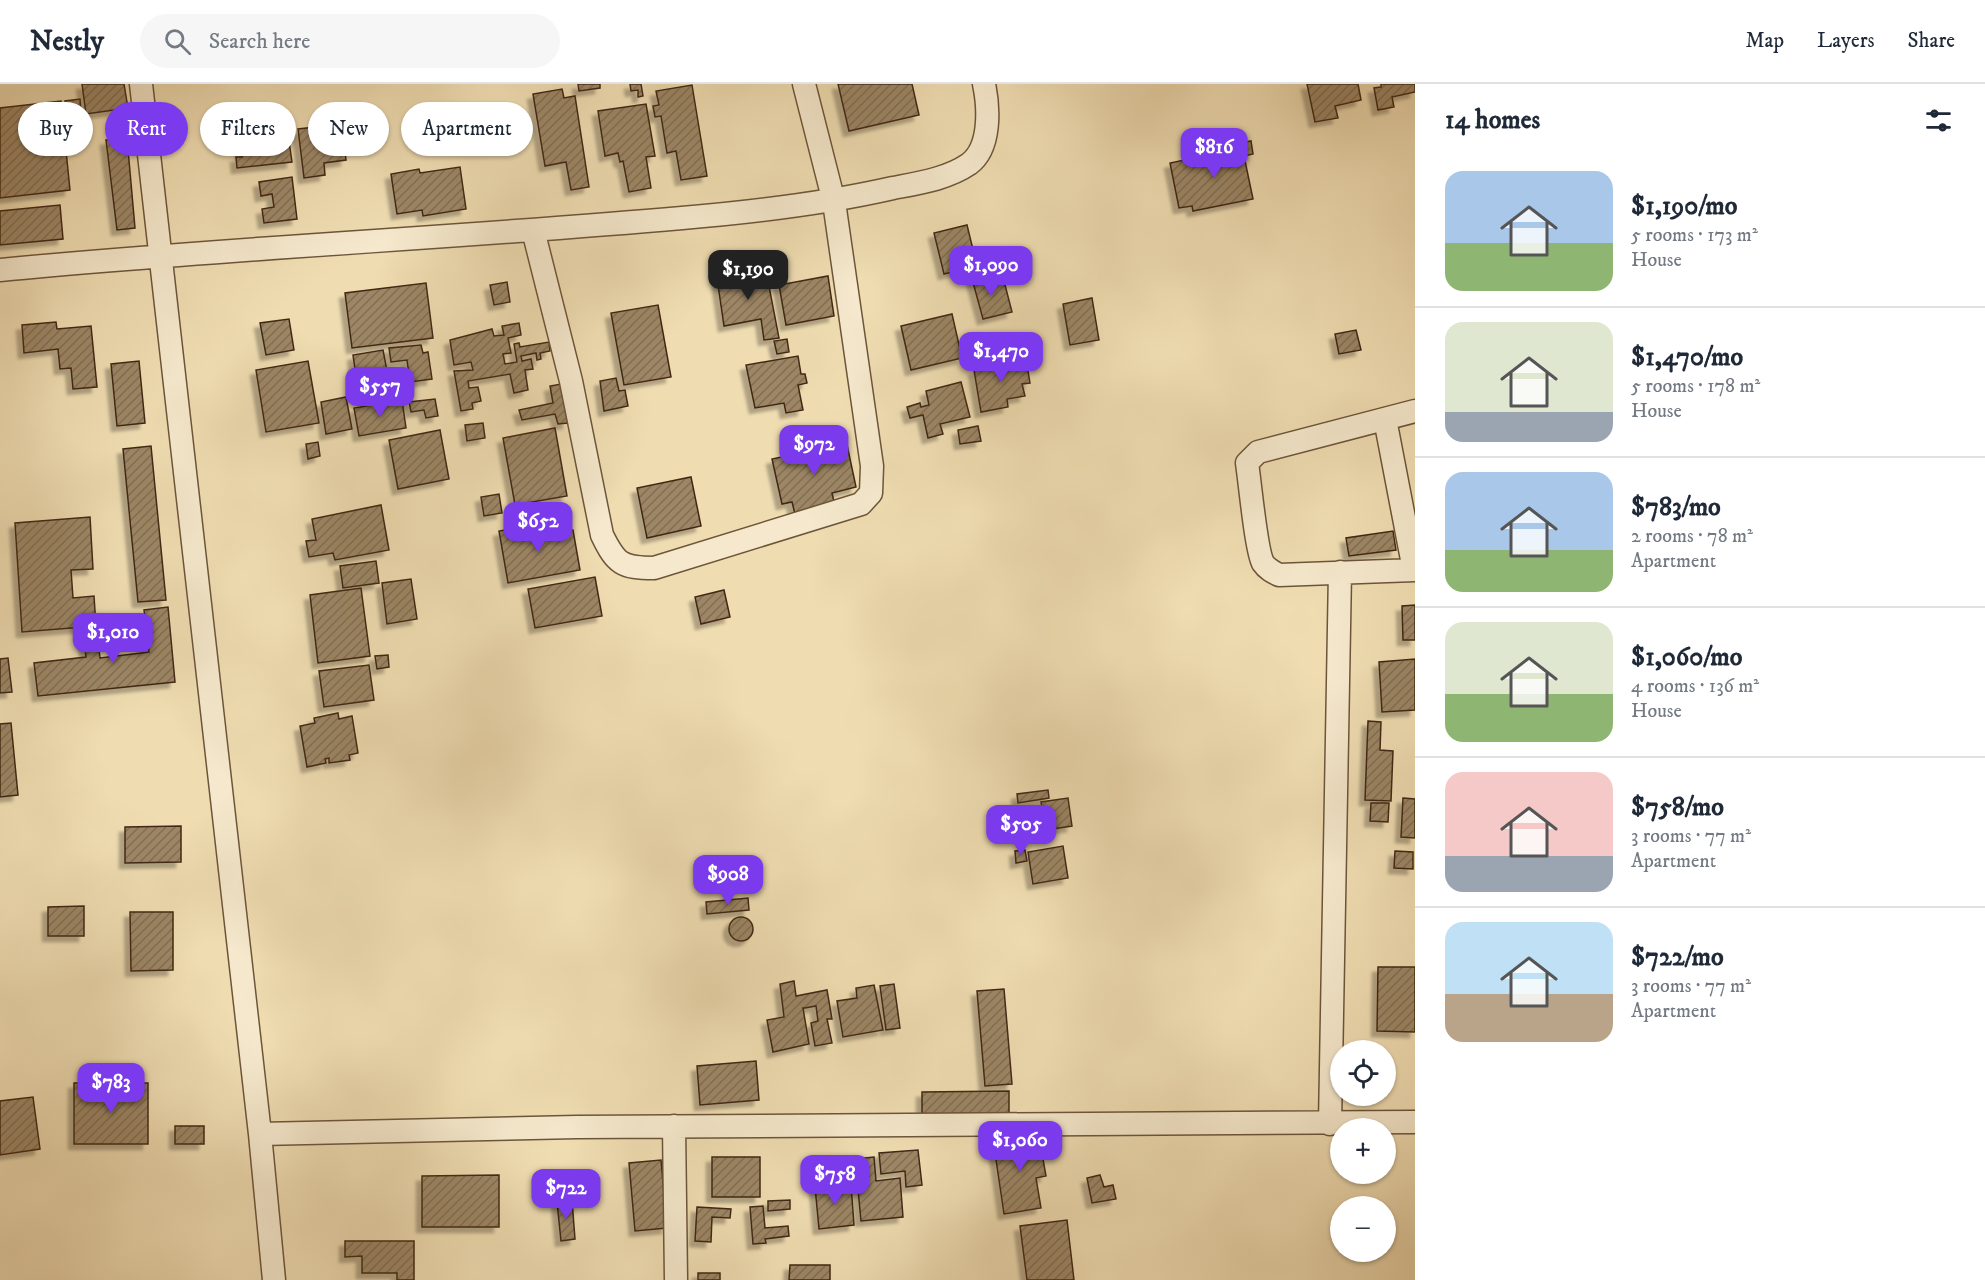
<!DOCTYPE html>
<html lang="en">
<head>
<meta charset="utf-8">
<style>
	body { margin:0; font-family:"IM FELL DW Pica",serif; background:#f6f6f7; color:#1f2937; height:100vh; display:flex; flex-direction:column; font-size:22px; white-space:nowrap }
	* { box-sizing:border-box; margin:0 }
	p { font-size:20px; color:#747a83 }
	.icon { flex:none; width:33px; height:33px; fill:none; stroke:currentColor; stroke-width:2; stroke-linecap:round; stroke-linejoin:round }
	.map { position:relative; flex:1; overflow:hidden }
	.drawer { display:flex; flex-direction:column; background:#fff; width:570px }
	.drawer>* { flex:none }
	.hud { position:absolute; left:18px; top:18px; width:570px; height:54px; display:flex; gap:12px }
	.tools { position:absolute; left:1330px; top:956px; display:grid; gap:12px }
	.tools a { display:grid; place-items:center; width:66px; height:66px; border-radius:50%; background:#fff; box-shadow:0 2px 4px #0004; font-size:30px }
	.price { position:absolute; translate:-50% -51px; padding:0 14px; border-radius:12px; background:#7c3aed; color:#fff; font-size:20px; line-height:39px; filter:drop-shadow(0 2px 3px #0008) }
	.price::after { content:''; position:absolute; left:50%; top:36px; width:18px; height:14px; margin-left:-9px; background:inherit; clip-path:polygon(0 0,100% 0,50% 100%) }
	.price.current { background:#222; color:#fff }
	ul { padding:0; list-style:none }
	li { display:flex; align-items:center; gap:18px; height:150px; padding:0 30px }
	li+li { border-top:2px solid #e0e1e3 }
	li span { display:grid; place-items:center; flex:none; width:168px; height:120px; border-radius:18px; color:#555 }
	li>.icon { margin-inline-start:auto }
	span .icon { width:72px; height:72px; fill:#fffc; stroke-width:1 }
	li b { font-size:26px }
	h2 { display:flex; justify-content:space-between; align-items:center; height:72px; padding:0 30px; font-size:26px }
	.pill { padding:0 21px; border-radius:27px; background:#fff; box-shadow:0 2px 4px #0004; font-size:21px; line-height:54px }
	.pill.current { background:#7c3aed; color:#fff }
	header { display:flex; align-items:center; gap:36px; box-sizing:border-box; height:84px; padding:0 30px; background:#fff; border-bottom:2px solid #e0e1e3 }
	header strong { font-size:28px }
	nav { display:flex; gap:33px; margin-inline-start:auto; font-size:21px }
	.search { width:420px; height:54px; background:#f6f6f7; display:flex; align-items:center; gap:15px; box-sizing:border-box; padding:0 21px; border-radius:33px; color:#747a83; font-size:22px }
	main { display:flex; flex:1; min-height:0 }
	.map>svg:first-child { display:block }
	.building { fill:url(#building-hatch); stroke:#422813; stroke-width:1.5; filter:url(#shadow) }
	.lines { fill:none; stroke-linecap:round; stroke-linejoin:round }
	.street-casing { stroke:#6d553a; stroke-width:25 }
	.street { stroke:#f5e8cc; stroke-width:22 }
</style>
</head>
<body>
<header>
<strong>Nestly</strong>
<div class="search"><svg class="icon" aria-label="search" viewBox="0 0 24 24"><circle cx="10" cy="10" r="6"/><path d="M15 15l6 6"/></svg>Search here</div>
<nav><a>Map</a><a>Layers</a><a>Share</a></nav>
</header>
<main>
<div class="map">
<svg width="1415" height="1196" viewBox="0 0 1415 1196">
	<defs>
		<pattern id="building-hatch" width="6" height="6" patternUnits="userSpaceOnUse" patternTransform="scale(1.5)"><rect width="6" height="6" fill="#9c8665"/><path d="M-1 1l2-2M0 6l6-6M5 7l2-2" fill="none" stroke="#816e52"/></pattern>
		<filter id="shadow"><feDropShadow dx="-5.5" dy="5.5" stdDeviation="1.5" flood-color="#0004"/></filter>
	</defs>
	<rect width="100%" height="100%" fill="#efdcb1"/>
	<filter id="stains"><feTurbulence type="fractalNoise" baseFrequency=".00333" numOctaves="4"/><feColorMatrix values="0 0 0 0 .2 0 0 0 0 .09 0 0 0 0 .02 0 0 0 .5 -.17"/></filter>
	<radialGradient id="worn" r=".72"><stop offset=".6" stop-color="#630" stop-opacity="0"/><stop offset="1" stop-color="#630" stop-opacity=".3"/></radialGradient>
	<path class="building" d="M82,0H124L128,24L86,30Z
		M578,0H600V4L579,7Z
		M630,0H641L643,12L638,13V6L631,7Z
		M838,0H912L919,31L849,47Z
		M1307,0H1358L1361,16L1335,22L1338,34L1315,38Z
		M1381,0H1415V8L1392,13L1394,23L1378,26L1374,4L1381,3Z
		M692,1L707,92L681,96L676,67L667,69L661,32L655,33L653,22L659,21L656,7Z
		M562,5L564,14L575,12L589,103L571,106L566,78L545,82L533,10Z
		M80,15L81,29L67,31L65,17Z
		M61,17L70,106L0,114V24Z
		M646,20L655,72L646,73L651,104L629,108L623,77L620,78L618,69L605,72L598,27Z
		M342,40L346,76L324,79L325,91L304,94L298,45Z
		M287,43L292,78L237,84L236,73H242L241,66L258,64L256,47Z
		M127,54L135,144L117,146L106,56Z
		M1251,57L1253,70L1244,72L1253,115L1193,127L1192,122L1179,124L1170,79L1189,75L1191,81L1222,74L1220,63Z
		M460,83L466,125L423,132L422,126L397,130L391,90L419,85L420,89Z
		M292,93L297,135L264,139L262,125L274,123L272,110L261,112L259,98Z
		M60,121L63,155L0,161V127Z
		M967,141L977,182L944,190L934,149Z
		M764,176L779,254L764,256L761,235L724,242L716,187L725,185L728,198L756,193L753,178Z
		M984,188L988,201L1004,197L1012,228L983,235L971,191Z
		M828,192L834,232L786,241L779,201Z
		M507,198L510,218L494,221L490,201Z
		M426,199L433,254L352,264L345,209Z
		M1092,214L1099,256L1070,261L1063,220Z
		M658,221L671,293L624,301L611,229Z
		M952,230L962,274L911,286L901,242Z
		M289,235L294,266L266,271L260,239Z
		M56,238L57,245L91,242L97,303L73,305L71,284L60,285L58,265L24,269L22,241Z
		M519,239L521,251L508,254L511,269L503,270L505,280L517,278L514,260L519,259L520,263L549,258L550,267L540,269L541,275L537,276L536,269L521,272L522,277L531,275L533,285L525,286L528,306L514,309L510,290L468,297L469,304L478,303L481,317L472,319L473,325L461,327L454,287L473,286L471,278L454,281L450,256L492,245L494,252L504,251L502,242Z
		M1356,246L1361,266L1339,270L1335,250Z
		M787,255L789,268L777,270L774,257Z
		M421,261L423,269L428,268L432,295L410,298L407,276L391,278L389,264Z
		M383,266L387,287L401,285L404,304L357,311L355,297L373,294L372,289L356,292L353,271Z
		M1017,269L1019,283L1027,281L1030,299L1022,300L1025,312L1007,315L1008,323L981,328L974,286L998,282L996,272Z
		M798,272L801,290H805L807,299L798,301L803,326L786,329L784,319L755,324L746,281Z
		M139,277L145,339L117,342L111,280Z
		M308,277L319,339L266,348L256,286Z
		M616,294L619,307L625,306L628,322L604,327L600,297Z
		M961,298L970,333L940,340L943,350L928,354L923,331L910,334L907,323L920,319L921,323L929,321L926,307Z
		M561,300L568,339L558,340L555,330L522,336L519,326L553,319L550,302Z
		M346,313L352,345L326,350L321,318Z
		M435,315L438,332L426,334L424,326L411,328L409,318Z
		M402,316L406,344L359,352L354,324Z
		M483,339L485,354L467,357L465,341Z
		M978,342L981,357L960,360L958,346Z
		M555,344L567,412L515,421L503,354Z
		M440,346L449,395L398,405L389,356Z
		M846,356L856,403L832,409L835,422L795,430L792,418L782,420L772,375L800,369L799,365Z
		M318,358L320,372L308,375L306,360Z
		M151,362L166,516L138,518L123,365Z
		M691,393L701,442L647,454L637,404Z
		M499,410L502,429L484,432L481,413Z
		M381,421L389,466L335,476L333,469L309,473L306,457L316,456L312,435Z
		M90,433L93,485L71,486L73,514L94,512L96,542L22,548L15,439Z
		M539,440L541,451L573,446L580,486L508,499L499,447Z
		M1393,447L1396,466L1349,472L1346,454Z
		M376,477L379,499L343,504L340,482Z
		M595,493L602,532L535,544L528,505Z
		M411,495L417,535L387,540L382,499Z
		M361,504L370,572L318,579L310,511Z
		M724,506L730,533L701,540L695,513Z
		M1415,521V556H1403L1402,522Z
		M168,523L175,598L38,612L34,579L86,573L83,549L97,547L100,574L149,568L144,526Z
		M388,571L389,583L377,585L375,572Z
		M8,574L12,608L0,609V575Z
		M1415,575V626L1382,628L1379,578Z
		M369,581L374,616L324,623L319,587Z
		M338,629L339,635L352,632L358,669L349,671L350,676L329,679V674L325,675L326,679L307,683L300,642L315,639L314,634Z
		M1368,637L1381,638L1380,666L1393,667L1391,717L1365,716Z
		M11,639L18,711L0,713V640Z
		M1048,706L1049,714L1018,719L1017,710Z
		M1068,714L1072,742L1046,746L1041,718Z
		M1403,714L1415,715V754L1401,753Z
		M1371,719H1389L1388,738L1370,737Z
		M181,742V778L125,779V743Z
		M1063,762L1068,794L1033,800L1028,768Z
		M1025,766L1027,777L1016,779L1015,767Z
		M1395,767L1413,768V785L1394,784Z
		M748,814L749,826L707,830L706,818Z
		M84,822V852H48V823Z
		M130,828H173V886L131,887Z
		M729 845a12 12 0 1 1 24 0a12 12 0 1 1-24 0Z
		M1378,883H1415V948L1377,947Z
		M794,897L796,912L827,906L832,935H827L832,959L815,962L811,939L818,937L816,922L805,924H803L809,960L773,968L767,936L784,933L780,900Z
		M894,900L900,944L886,946L880,902Z
		M874,901L883,946L843,953L837,917L857,914L856,904Z
		M1004,905L1012,1000L985,1002L977,907Z
		M756,977L759,1016L700,1021L697,982Z
		M74,999H148V1060H74Z
		M1009,1007V1029L922,1030V1008Z
		M33,1013L40,1065L0,1071V1017Z
		M175,1042H204V1060H175Z
		M1038,1047L1046,1092L1036,1094L1041,1124L1004,1130L994,1062L1007,1059L1008,1053Z
		M918,1066L922,1101L906,1103L905,1087L881,1090L879,1069Z
		M712,1073H760V1113H712Z
		M874,1073L876,1097L900,1094L903,1133L861,1137L855,1075Z
		M661,1076L667,1144L635,1147L629,1079Z
		M499,1091V1143H422V1092Z
		M1100,1091L1104,1103L1113,1101L1116,1115L1092,1119L1087,1094Z
		M851,1100L854,1141L819,1145L815,1103Z
		M572,1116L575,1155L561,1157L557,1118Z
		M790,1116V1125L768,1127V1117Z
		M763,1122L765,1144L788,1142L789,1152L765,1155L766,1159L753,1160L750,1123Z
		M697,1123L731,1125L730,1134L712,1133L711,1158L695,1157Z
		M1067,1136L1074,1196H1027L1020,1142Z
		M345,1157H414V1196H397V1189H362V1172L345,1173Z
		M790,1181H830V1196H789Z
		M698,1189H720V1196H698Z"/>
	<g class="lines">
		<defs>
			<path id="street" d="M141,0L260,1050L274,1196
				M533,146L571,297L602,451C616,480 622,484 654,484L861,420L871,409L872,382L834,118L804,0
				M0,186C227,164 455,154 682,134C753,128 823,120 893,104C919,99 947,95 969,80C991,64 989,24 984,0
				M1415,327L1258,368L1247,379C1250,398 1256,466 1263,479C1267,485 1273,488 1279,491L1415,486
				M1385,335L1414,486
				M1330,1040L1340,488
				M674,1042L676,1196
				M260,1050L577,1043L1415,1038"/>
		</defs>
		<use href="#street" class="street-casing"/>
		<use href="#street" class="street"/>
	</g>
	<rect width="100%" height="100%" filter="url(#stains)"/>
	<rect width="100%" height="100%" fill="url(#worn)"/>
</svg>
<div class="tools">
<a><svg class="icon" aria-label="locate" viewBox="0 0 24 24"><circle cx="12" cy="12" r="6"/><path d="M12 2v4M12 18v4M2 12h4M18 12h4"/></svg></a>
<a>+</a>
<a>−</a>
</div>
<b class="price" style="left:1214px;top:95px">$816</b>
<b class="price" style="left:991px;top:213px">$1,090</b>
<b class="price current" style="left:748px;top:217px">$1,190</b>
<b class="price" style="left:1001px;top:299px">$1,470</b>
<b class="price" style="left:380px;top:334px">$557</b>
<b class="price" style="left:814px;top:392px">$972</b>
<b class="price" style="left:538px;top:469px">$652</b>
<b class="price" style="left:113px;top:580px">$1,010</b>
<b class="price" style="left:1021px;top:772px">$505</b>
<b class="price" style="left:728px;top:822px">$908</b>
<b class="price" style="left:111px;top:1030px">$783</b>
<b class="price" style="left:1020px;top:1088px">$1,060</b>
<b class="price" style="left:835px;top:1122px">$758</b>
<b class="price" style="left:566px;top:1136px">$722</b>
<div class="hud">
<a class="pill">Buy</a>
<a class="pill current">Rent</a>
<a class="pill">Filters</a>
<a class="pill">New</a>
<a class="pill">Apartment</a>
</div>
</div>
<section class="drawer">
<h2>14 homes<svg class="icon" aria-label="filters" viewBox="0 0 24 24"><path d="M4 7h16M4 17h16"/><circle cx="9" cy="7" r="2"/><circle cx="15" cy="17" r="2"/></svg></h2>
<ul>
<li><span style="background:linear-gradient(#a9c7e8 60%,#8fb573 0)"><svg class="icon" aria-label="home" viewBox="0 0 24 24"><path d="M3 11l9-7 9 7M6 9v11h12V9"/></svg></span><div><b>$1,190/mo</b><p>5 rooms · 173 m²</p><p>House</p></div></li>
<li><span style="background:linear-gradient(#dfe7d0 75%,#9aa5b1 0)"><svg class="icon" aria-label="home" viewBox="0 0 24 24"><path d="M3 11l9-7 9 7M6 9v11h12V9"/></svg></span><div><b>$1,470/mo</b><p>5 rooms · 178 m²</p><p>House</p></div></li>
<li><span style="background:linear-gradient(#a9c7e8 65%,#8fb573 0)"><svg class="icon" aria-label="home" viewBox="0 0 24 24"><path d="M3 11l9-7 9 7M6 9v11h12V9"/></svg></span><div><b>$783/mo</b><p>2 rooms · 78 m²</p><p>Apartment</p></div></li>
<li><span style="background:linear-gradient(#dfe7d0 60%,#8fb573 0)"><svg class="icon" aria-label="home" viewBox="0 0 24 24"><path d="M3 11l9-7 9 7M6 9v11h12V9"/></svg></span><div><b>$1,060/mo</b><p>4 rooms · 136 m²</p><p>House</p></div></li>
<li><span style="background:linear-gradient(#f6c9c9 70%,#9aa5b1 0)"><svg class="icon" aria-label="home" viewBox="0 0 24 24"><path d="M3 11l9-7 9 7M6 9v11h12V9"/></svg></span><div><b>$758/mo</b><p>3 rooms · 77 m²</p><p>Apartment</p></div></li>
<li><span style="background:linear-gradient(#bfe0f5 60%,#b9a48a 0)"><svg class="icon" aria-label="home" viewBox="0 0 24 24"><path d="M3 11l9-7 9 7M6 9v11h12V9"/></svg></span><div><b>$722/mo</b><p>3 rooms · 77 m²</p><p>Apartment</p></div></li>
</ul>
</section>
</main>
</body>
</html>
